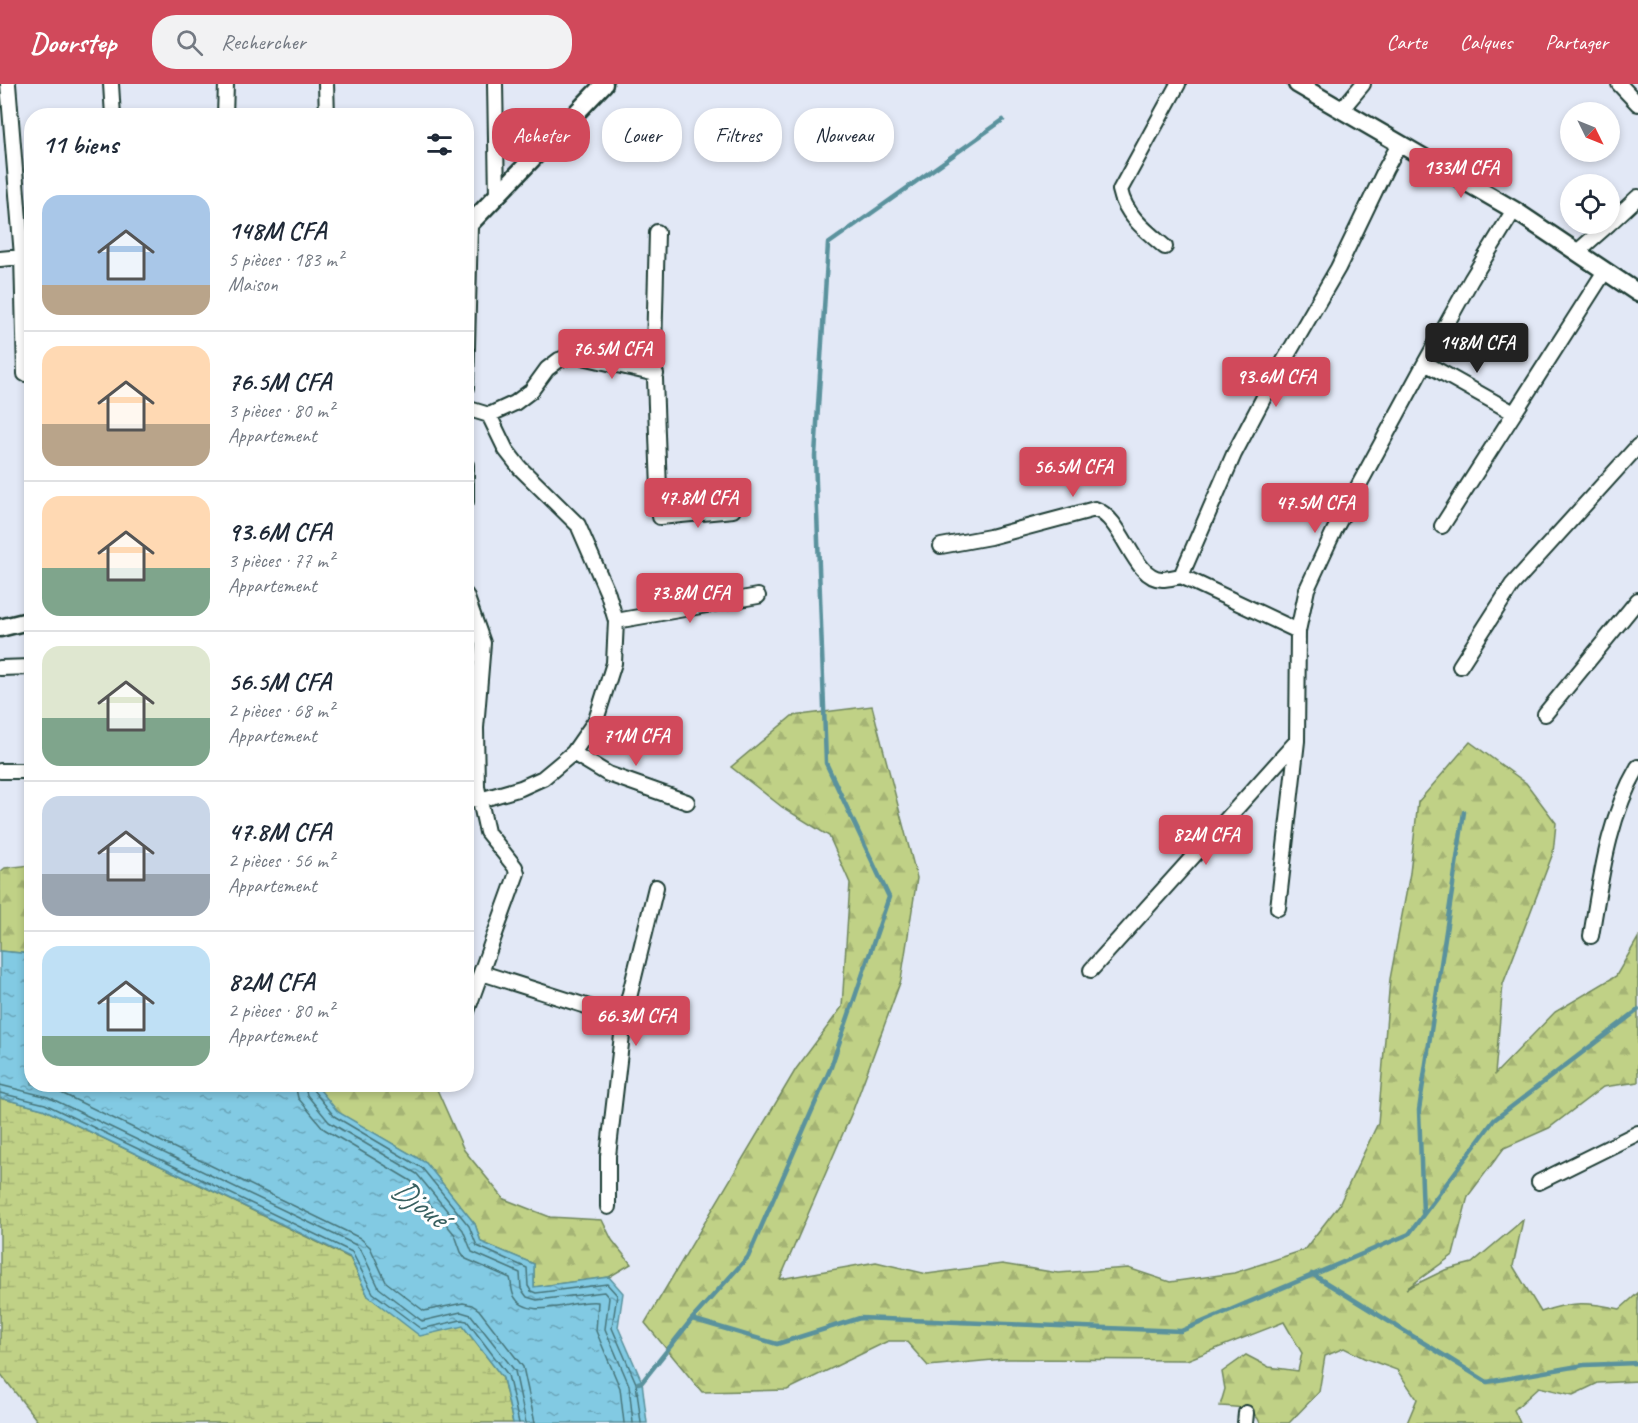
<!DOCTYPE html>
<html lang="fr">
<head>
<meta charset="utf-8">
<style>
	body { margin:0; font-family:Caveat,sans-serif; background:#f2f2f3; color:#1f2937; height:100vh; display:flex; flex-direction:column; font-size:22px; white-space:nowrap }
	* { box-sizing:border-box; margin:0 }
	p { font-size:20px; color:#747a83 }
	.icon { flex:none; width:33px; height:33px; fill:none; stroke:currentColor; stroke-width:2; stroke-linecap:round; stroke-linejoin:round }
	.map { position:relative; flex:1; overflow:hidden }
	.panel { position:absolute; left:24px; top:24px; width:450px; height:984px; display:flex; flex-direction:column; background:#fff; border-radius:24px; box-shadow:0 3px 9px #0003 }
	.panel>* { flex:none }
	.banner { position:absolute; left:492px; top:24px; width:570px; height:54px; display:flex; gap:12px }
	.needle { width:39px; rotate:133deg }
	.tools { position:absolute; left:1560px; top:18px; display:grid; gap:12px }
	.tools a { display:grid; place-items:center; width:60px; height:60px; border-radius:50%; background:#fff; box-shadow:0 3px 9px #0003; font-size:30px }
	.price { position:absolute; translate:-50% -51px; padding:0 14px; border-radius:6px; background:#d1495b; color:#fff; font-size:20px; line-height:39px; filter:drop-shadow(0 2px 3px #0008) }
	.price::after { content:''; position:absolute; left:50%; top:36px; width:18px; height:14px; margin-left:-9px; background:inherit; clip-path:polygon(0 0,100% 0,50% 100%) }
	.price.current { background:#222; color:#fff }
	ul { padding:0; list-style:none }
	li { display:flex; align-items:center; gap:18px; height:150px; padding:0 18px }
	li+li { border-top:2px solid #e0e1e3 }
	li span { display:grid; place-items:center; flex:none; width:168px; height:120px; border-radius:18px; color:#555 }
	li>.icon { margin-inline-start:auto }
	span .icon { width:72px; height:72px; fill:#fffc; stroke-width:1 }
	li b { font-size:26px }
	h2 { display:flex; justify-content:space-between; align-items:center; height:72px; padding:0 18px; font-size:26px }
	.tag { padding:0 21px; border-radius:24px; background:#fff; box-shadow:0 3px 9px #0003; font-size:21px; line-height:54px }
	.tag.current { background:#d1495b; color:#fff }
	header { display:flex; align-items:center; gap:36px; box-sizing:border-box; height:84px; padding:0 30px; background:#d1495b; color:#fff }
	header strong { font-size:28px }
	nav { display:flex; gap:33px; margin-inline-start:auto; font-size:21px }
	.search { width:420px; height:54px; background:#f2f2f3; display:flex; align-items:center; gap:15px; box-sizing:border-box; padding:0 21px; border-radius:24px; color:#747a83; font-size:22px }
	.map>svg:first-child { display:block }
	.forest { fill:url(#forest-firs); stroke:#70875d; stroke-width:1.5 }
	.wetland { fill:url(#wetland-marsh); stroke:#70875d; stroke-width:1.5 }
	.water { fill:url(#water-ripples); stroke:#5a929d; stroke-width:1.5 }
	.lines { fill:none; stroke-linecap:round; stroke-linejoin:round }
	.shore { stroke:#47757a; stroke-width:1.5 }
	.stream { stroke:#5a929d; stroke-width:4.5 }
	.minor-casing { stroke:#1f3d34; stroke-width:18 }
	.tertiary-casing { stroke:#1f3d34; stroke-width:21 }
	.minor { stroke:#fff; stroke-width:14 }
	.tertiary { stroke:#fff; stroke-width:16 }
	.labels { text-anchor:middle; stroke-width:6; stroke-linejoin:round; paint-order:stroke }
	.water-label { font-size:32px; font-style:italic; fill:#386060; stroke:#fff }
</style>
</head>
<body>
<header>
<strong>Doorstep</strong>
<div class="search"><svg class="icon" aria-label="search" viewBox="0 0 24 24"><circle cx="10" cy="10" r="6"/><path d="M15 15l6 6"/></svg>Rechercher</div>
<nav><a>Carte</a><a>Calques</a><a>Partager</a></nav>
</header>
<div class="map">
<svg width="1638" height="1339" viewBox="0 0 1638 1339">
	<defs>
		<pattern id="forest-firs" width="22" height="20" patternUnits="userSpaceOnUse" patternTransform="scale(1.5)"><rect width="22" height="20" fill="#c0d186"/><path d="M5 1l3.5 6h-7zM16 11l3.5 6h-7z" fill="#a5b474"/></pattern>
		<pattern id="wetland-marsh" width="20" height="14" patternUnits="userSpaceOnUse" patternTransform="scale(1.5)"><rect width="20" height="14" fill="#c0d186"/><path d="M1 5h8M5 5V1M11 12h8M15 12V8" fill="none" stroke="#a5b474"/></pattern>
		<pattern id="water-ripples" width="26" height="14" patternUnits="userSpaceOnUse" patternTransform="scale(1.5)"><rect width="26" height="14" fill="#82cae3"/><path d="M2 4q2-2 4 0t4 0M15 11q2-2 4 0t4 0" fill="none" stroke="#6aa5b9"/></pattern>
	</defs>
	<rect width="100%" height="100%" fill="#e2e8f6"/>
	<filter id="ink" filterUnits="userSpaceOnUse"><feTurbulence type="fractalNoise" baseFrequency=".0167" numOctaves="2"/><feDisplacementMap in="SourceGraphic" scale="12" xChannelSelector="R" yChannelSelector="G"/><feConvolveMatrix kernelMatrix="1 2 1 2 8 2 1 2 1" color-interpolation-filters="sRGB"/></filter>
	<g filter="url(#ink)">
		<path class="forest" d="M872,622L917,794L901,896L853,1026L780,1195L876,1178L927,1190L1002,1180L1058,1189L1128,1184L1170,1198L1234,1189L1304,1166L1339,1121L1378,1039L1390,895L1410,789L1418,718L1470,658L1526,699L1556,739L1553,769L1503,900L1495,990L1555,928L1616,892L1638,854V998L1603,1003L1549,1044L1504,1064L1468,1112L1453,1171L1406,1205L1445,1186L1472,1179L1523,1136L1513,1182L1541,1228C1571,1217 1589,1218 1620,1225L1638,1209V1297L1598,1299L1573,1311L1539,1303L1514,1326L1520,1339H1407L1417,1315L1397,1286L1364,1274L1344,1264L1325,1272L1319,1308L1289,1339H1260C1254,1322 1235,1323 1220,1322L1225,1305L1222,1288L1246,1271L1269,1283L1298,1287L1302,1269L1284,1238L1187,1276L1004,1275L928,1282L906,1257H888L787,1306L702,1308L645,1239L796,985L842,923L850,799L829,752L782,723L731,683L792,632Z
			M31,781V870L0,867V788L5,784Z
			M316,1001H435L464,1066L504,1115L550,1133L602,1136L612,1156L631,1180L609,1193L534,1203V1180L481,1158L475,1140L426,1079L337,1028Z"/>
		<path class="wetland" d="M0,1014L43,1025L350,1174L368,1212L463,1242L503,1294L513,1339H39L0,1289Z"/>
		<path class="water" d="M0,867L31,870L32,1000L316,1001L338,1028L426,1079L475,1140L481,1158L534,1180V1203L609,1193L623,1209L618,1243L642,1298L647,1339H513L503,1294L463,1242L420,1252L368,1212L350,1173L43,1025L0,1014Z"/>
		<g class="lines">
			<path class="shore" d="M37,1000L53,1005L360,1154L370,1163L386,1198L424,1227L463,1219L472,1221L479,1226L523,1283L535,1339
				M295,1000L298,1014L324,1045L411,1097L455,1151L461,1168L466,1175L510,1194C512,1200 511,1207 514,1212C528,1239 575,1214 598,1218L596,1247L620,1304L624,1339
				M304,1000L307,1011L329,1038L417,1090L463,1146L472,1168L520,1189L521,1205L527,1213L537,1216L604,1208L609,1214L605,1245L629,1301L633,1339
				M312,1000L313,1006L334,1032L422,1084L469,1142L477,1162L527,1184L528,1202L531,1207L536,1209L607,1200L617,1211L612,1244L636,1299L641,1339
				M0,1001L48,1013L356,1161L362,1168L379,1204L422,1237L461,1228L471,1231L515,1287L526,1339
				M0,1009L45,1020L352,1168L373,1209L421,1245L461,1236L467,1237L508,1291L519,1339"/>
			<path class="stream" d="M1423,1129L1419,1026L1464,728
				M1312,1190L1487,1298L1584,1281L1638,1279
				M692,1235L777,1260L860,1234L1181,1247L1409,1150L1494,1036L1638,926
				M638,1299L642,1298L692,1235L748,1173L831,983L889,813L826,679L815,372L828,160L1003,36"/>
			<defs>
				<path id="minor" d="M8,0L22,172L25,290
					M111,0L113,32
					M326,0L327,32
					M495,0L497,112
					M1619,0L1638,20
					M1342,25L1363,0
					M225,32L226,0
					M1610,139L1638,113
					M657,148L654,267L660,433L733,426
					M1165,163C1146,147 1125,131 1120,106L1178,0
					M1577,168L1609,140
					M0,175L32,172
					M1425,279L1514,329
					M466,304L470,141
					M466,324L489,331L515,319L531,307L547,285L559,276L574,271L656,290
					M466,381V418
					M1442,442L1605,187
					M941,462L990,453L1095,425C1124,435 1133,495 1162,495C1168,495 1175,493 1181,492
					M466,511L483,559L476,644L477,703L487,748L515,783L517,789L466,930
					M616,537L758,512
					M1298,547L1181,492L1234,370L1274,294L1338,184L1386,84L1400,59
					M1460,582L1512,501L1638,362
					M0,584L32,583
					M1545,630L1638,516
					M573,669L608,690L687,718
					M0,687H32
					M466,714L480,716L521,704L543,694L573,669L596,636L614,579L616,537L608,510L578,441L520,384L506,366L489,331
					M1278,824L1297,657L1298,547L1307,505L1334,447L1425,279L1471,196L1514,126
					M1591,852C1601,794 1608,734 1638,683
					M1091,886L1297,657
					M482,889L624,934
					M1539,1098L1638,1049
					M608,1123V1072L624,934L656,803
					M1245,1339L1246,1329"/>
				<path id="tertiary" d="M1297,0L1514,126L1638,209
					M466,144L604,0
					M0,544L32,536"/>
			</defs>
			<use href="#minor" class="minor-casing"/>
			<use href="#tertiary" class="tertiary-casing"/>
			<use href="#minor" class="minor"/>
			<use href="#tertiary" class="tertiary"/>
		</g>
	</g>
	<g class="labels">
		<g class="water-label">
			<text transform="translate(420 1118) rotate(37)" y="11">Djoué</text>
		</g>
	</g>
</svg>
<div class="tools">
<a><svg class="needle" viewBox="-14 -14 28 28"><path d="M0-13l5 13h-10z" fill="#e53935"/><path d="M0 13l5-13h-10z" fill="#747a83"/></svg></a>
<a><svg class="icon" aria-label="locate" viewBox="0 0 24 24"><circle cx="12" cy="12" r="6"/><path d="M12 2v4M12 18v4M2 12h4M18 12h4"/></svg></a>
</div>
<b class="price" style="left:1461px;top:115px">133M CFA</b>
<b class="price current" style="left:1477px;top:290px">148M CFA</b>
<b class="price" style="left:612px;top:296px">76.5M CFA</b>
<b class="price" style="left:1276px;top:324px">93.6M CFA</b>
<b class="price" style="left:1073px;top:414px">56.5M CFA</b>
<b class="price" style="left:698px;top:445px">47.8M CFA</b>
<b class="price" style="left:1315px;top:450px">47.5M CFA</b>
<b class="price" style="left:690px;top:540px">73.8M CFA</b>
<b class="price" style="left:636px;top:683px">71M CFA</b>
<b class="price" style="left:1206px;top:782px">82M CFA</b>
<b class="price" style="left:636px;top:963px">66.3M CFA</b>
<div class="banner">
<a class="tag current">Acheter</a>
<a class="tag">Louer</a>
<a class="tag">Filtres</a>
<a class="tag">Nouveau</a>
</div>
<section class="panel">
<h2>11 biens<svg class="icon" aria-label="filters" viewBox="0 0 24 24"><path d="M4 7h16M4 17h16"/><circle cx="9" cy="7" r="2"/><circle cx="15" cy="17" r="2"/></svg></h2>
<ul>
<li><span style="background:linear-gradient(#a9c7e8 75%,#b9a48a 0)"><svg class="icon" aria-label="home" viewBox="0 0 24 24"><path d="M3 11l9-7 9 7M6 9v11h12V9"/></svg></span><div><b>148M CFA</b><p>5 pièces · 183 m²</p><p>Maison</p></div></li>
<li><span style="background:linear-gradient(#ffd9b3 65%,#b9a48a 0)"><svg class="icon" aria-label="home" viewBox="0 0 24 24"><path d="M3 11l9-7 9 7M6 9v11h12V9"/></svg></span><div><b>76.5M CFA</b><p>3 pièces · 80 m²</p><p>Appartement</p></div></li>
<li><span style="background:linear-gradient(#ffd9b3 60%,#7fa58c 0)"><svg class="icon" aria-label="home" viewBox="0 0 24 24"><path d="M3 11l9-7 9 7M6 9v11h12V9"/></svg></span><div><b>93.6M CFA</b><p>3 pièces · 77 m²</p><p>Appartement</p></div></li>
<li><span style="background:linear-gradient(#dfe7d0 60%,#7fa58c 0)"><svg class="icon" aria-label="home" viewBox="0 0 24 24"><path d="M3 11l9-7 9 7M6 9v11h12V9"/></svg></span><div><b>56.5M CFA</b><p>2 pièces · 68 m²</p><p>Appartement</p></div></li>
<li><span style="background:linear-gradient(#c9d6e8 65%,#9aa5b1 0)"><svg class="icon" aria-label="home" viewBox="0 0 24 24"><path d="M3 11l9-7 9 7M6 9v11h12V9"/></svg></span><div><b>47.8M CFA</b><p>2 pièces · 56 m²</p><p>Appartement</p></div></li>
<li><span style="background:linear-gradient(#bfe0f5 75%,#7fa58c 0)"><svg class="icon" aria-label="home" viewBox="0 0 24 24"><path d="M3 11l9-7 9 7M6 9v11h12V9"/></svg></span><div><b>82M CFA</b><p>2 pièces · 80 m²</p><p>Appartement</p></div></li>
</ul>
</section>
</div>
</body>
</html>
